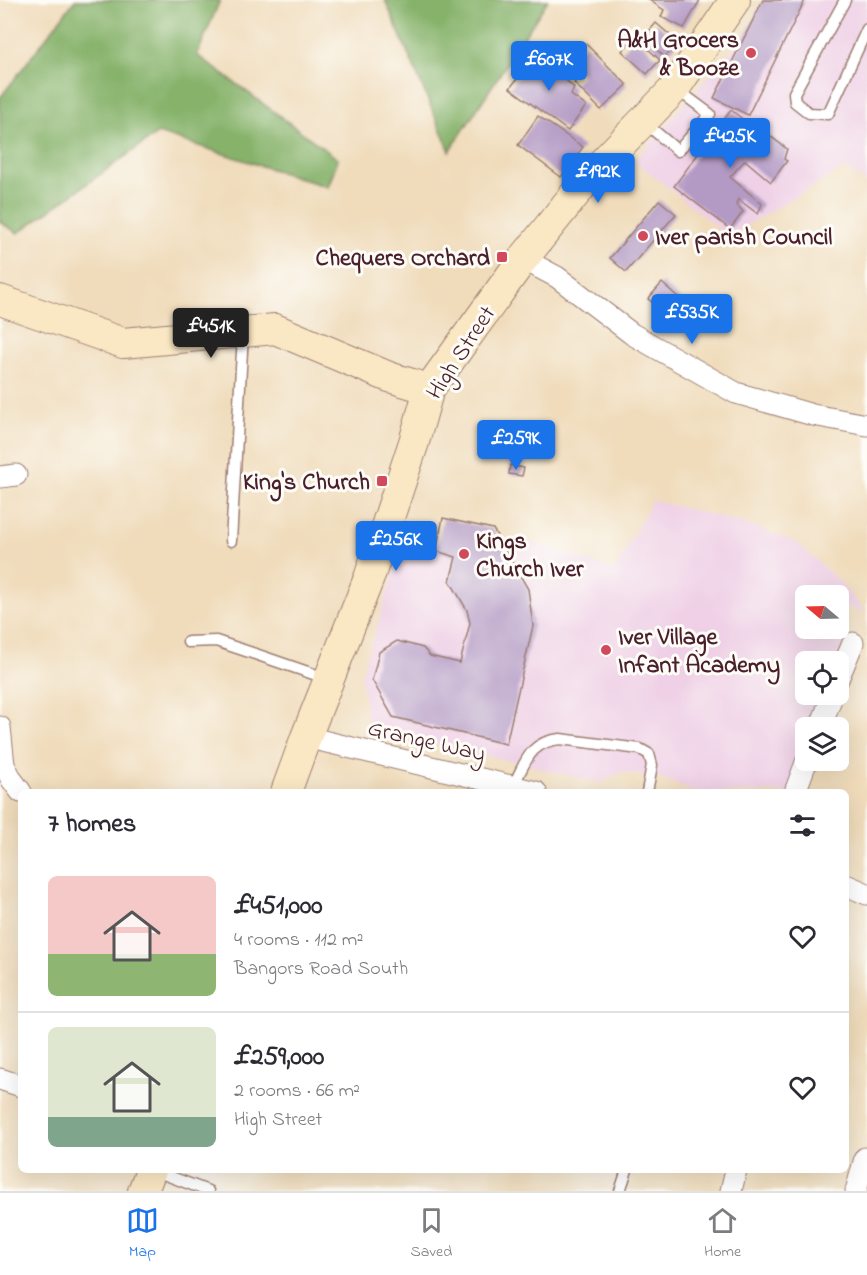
<!DOCTYPE html>
<html lang="en">
<head>
<meta charset="utf-8">
<style>
	body { margin:0; font-family:"Indie Flower",sans-serif; background:#f2f2f3; color:#2b2b33; height:100vh; display:flex; flex-direction:column; font-size:22px; white-space:nowrap }
	* { box-sizing:border-box; margin:0 }
	p { font-size:20px; color:#7c7c81 }
	.icon { flex:none; width:33px; height:33px; fill:none; stroke:currentColor; stroke-width:2; stroke-linecap:round; stroke-linejoin:round }
	.map { position:relative; flex:1; overflow:hidden }
	.sheet { position:absolute; left:18px; top:789px; width:831px; height:384px; display:flex; flex-direction:column; background:#fff; border-radius:9px; box-shadow:0 6px 24px #0002 }
	.sheet>* { flex:none }
	.needle { width:39px; rotate:289deg }
	.controls { position:absolute; left:795px; top:585px; display:grid; gap:12px }
	.controls a { display:grid; place-items:center; width:54px; height:54px; border-radius:9px; background:#fff; box-shadow:0 6px 24px #0002; font-size:30px }
	.price { position:absolute; translate:-50% -51px; padding:0 14px; border-radius:6px; background:#1a73e8; color:#fff; font-size:20px; line-height:39px; filter:drop-shadow(0 2px 3px #0008) }
	.price::after { content:''; position:absolute; left:50%; top:36px; width:18px; height:14px; margin-left:-9px; background:inherit; clip-path:polygon(0 0,100% 0,50% 100%) }
	.price.selected { background:#222; color:#fff }
	ul { padding:0; list-style:none }
	li { display:flex; align-items:center; gap:18px; height:150px; padding:0 30px }
	li+li { border-top:2px solid #e1e1e2 }
	li span { display:grid; place-items:center; flex:none; width:168px; height:120px; border-radius:9px; color:#555 }
	li>.icon { margin-inline-start:auto }
	span .icon { width:72px; height:72px; fill:#fffc; stroke-width:1 }
	li b { font-size:26px }
	h2 { display:flex; justify-content:space-between; align-items:center; height:72px; padding:0 30px; font-size:26px }
	.tab-bar { display:flex; justify-content:space-around; align-items:center; height:84px; border-top:2px solid #e1e1e2; background:#fff; font-size:16px; color:#7c7c81 }
	.tab-bar a { display:grid; justify-items:center; gap:3px }
	.tab-bar .selected { color:#1a73e8 }
	.map>svg:first-child { display:block }
	.built { fill:#efd0e6; fill-rule:evenodd }
	.forest { fill:#86b26b; stroke:#68684b; stroke-width:1.5 }
	.building { fill:#b39ac5 }
	.lines { fill:none; stroke-linecap:round; stroke-linejoin:round }
	.lane-casing { stroke:#9d7e73; stroke-width:13 }
	.street-casing { stroke:#9d7e73; stroke-width:23 }
	.secondary-casing { stroke:#9d7e73; stroke-width:32 }
	.lane { stroke:#fff; stroke-width:10 }
	.street { stroke:#fff; stroke-width:21 }
	.secondary { stroke:#fae7c3; stroke-width:30 }
	.poi-dot { fill:#d1495b; stroke:#fdfcf7; stroke-width:2 }
	.labels { text-anchor:middle; stroke-width:6; stroke-linejoin:round; paint-order:stroke }
	.poi-label { font-size:24px; font-weight:bold; fill:#4a1f2b; stroke:#fdfcf7; text-anchor:end }
	.street-label { font-size:24px; fill:#4a1f2b; stroke:#fdfcf7 }
</style>
</head>
<body>
<div class="map">
<svg width="867" height="1191" viewBox="0 0 867 1191">
	<rect width="100%" height="100%" fill="#fdfcf7"/>
	<filter id="ink" filterUnits="userSpaceOnUse"><feTurbulence type="fractalNoise" baseFrequency=".0167" numOctaves="2"/><feDisplacementMap in="SourceGraphic" scale="12" xChannelSelector="R" yChannelSelector="G"/><feConvolveMatrix kernelMatrix="1 2 1 2 8 2 1 2 1" color-interpolation-filters="sRGB"/></filter>
	<filter id="wash" filterUnits="userSpaceOnUse"><feTurbulence type="fractalNoise" baseFrequency=".008" numOctaves="4" result="noise"/><feDisplacementMap in="SourceGraphic" scale="24" xChannelSelector="R" yChannelSelector="G"/><feGaussianBlur stdDeviation="1.35" result="paint"/><feColorMatrix in="noise" values="0 0 0 0 0 0 0 0 0 0 0 0 0 0 0 0 0 1.4 0 .05"/><feComposite in="paint" operator="in"/></filter>
	<g filter="url(#wash)">
		<rect width="100%" height="100%" fill="#f0dcbb"/>
		<path class="built" d="M763,0H867V182L844,168L728,236L635,161L749,29Z
			M652,500L743,523L796,542L839,581L866,613L845,606L839,623L846,628L848,638L838,662H806V694L827,695L814,727L806,728L805,750L789,792H694L664,779L621,772L600,783L369,727L361,676L409,524L439,541L502,546L528,541L615,570ZM806,596H838V628H806Z"/>
		<path class="forest" d="M75,0H220L197,55L338,159L328,187L158,133L18,233L0,222V98Z
			M385,0H548L450,151Z"/>
		<g id="blocks">
			<path class="building" d="M649,0H700L684,28L661,17L664,10Z
				M763,0H805L748,115L714,98Z
				M656,23L678,42L665,57L643,38Z
				M635,37L660,60L647,74L622,51Z
				M586,44L627,85L601,110L574,83L583,75L569,62Z
				M538,52L574,88L571,95L586,106L568,131L510,88Z
				M731,110L763,135L765,132L787,149L784,159L787,161L771,182L745,160L730,177L762,204L758,214L738,199L736,204L743,212L730,229L674,186Z
				M538,116L583,147L561,177L518,145Z
				M659,200L676,214L626,272L610,258Z
				M662,283L685,303L672,319L648,299Z
				M510,465L524,468L522,476L509,474Z
				M443,518L493,529L528,589L533,626L506,744L393,717L372,680L379,652L397,641L423,648L430,656L460,663L470,623L467,610L450,581L456,557L436,551Z"/>
		</g>
	</g>
	<g filter="url(#ink)">
		<use href="#blocks" fill-opacity="0" stroke="#9d7e73" stroke-width="1.5"/>
		<g class="lines">
			<defs>
				<path id="lane" d="M845,0L794,93L795,102L809,113L828,114L867,29
					M644,122L678,151L710,114L675,88
					M231,541L243,334
					M188,642L216,641L261,656L328,679
					M513,786C526,762 529,742 560,739L640,749L649,754L652,765L647,792
					M153,1170L208,1191
					M620,1191L627,1170"/>
				<path id="street" d="M523,259L557,277L632,334L736,393L813,415L867,425
					M0,477L16,475
					M838,679L853,643
					M0,727L4,765L12,780L21,792
					M820,728L833,694
					M306,737L536,792
					M795,792L807,760
					M846,885L867,894
					M0,1079L21,1086
					M731,1191L736,1170
					M856,1191L865,1158"/>
				<path id="secondary" d="M0,300L123,343L275,329L389,377L429,389
					M286,792L306,737L369,578L414,442L429,389L523,259L588,178L675,88L735,0
					M143,1191L151,1170"/>
			</defs>
			<use href="#lane" class="lane-casing"/>
			<use href="#street" class="street-casing"/>
			<use href="#secondary" class="secondary-casing"/>
			<use href="#lane" class="lane"/>
			<use href="#street" class="street"/>
			<use href="#secondary" class="secondary"/>
		</g>
	</g>
	<g class="poi-dot">
		<circle cx="751" cy="53" r="6"/>
		<circle cx="643" cy="236" r="6"/>
		<rect x="496" y="251" width="12" height="12" rx="3"/>
		<rect x="376" y="475" width="12" height="12" rx="3"/>
		<circle cx="464" cy="554" r="6"/>
		<circle cx="606" cy="650" r="6"/>
	</g>
	<g class="labels">
		<g class="poi-label">
			<text x="739" y="47">A&amp;H Grocers<tspan x="739" dy="28">&amp; Booze</tspan></text>
			<text x="655" y="244" text-anchor="start">Iver parish Council</text>
			<text x="490" y="265">Chequers Orchard</text>
			<text x="370" y="489">King's Church</text>
			<text x="476" y="548" text-anchor="start">Kings<tspan x="476" dy="28">Church Iver</tspan></text>
			<text x="618" y="644" text-anchor="start">Iver Village<tspan x="618" dy="28">Infant Academy</tspan></text>
		</g>
		<g class="street-label">
			<text transform="translate(460 352) rotate(-57)" y="8">High Street</text>
			<text transform="translate(427 740) rotate(13)" y="8">Grange Way</text>
		</g>
	</g>
</svg>
<div class="controls">
<a><svg class="needle" viewBox="-14 -14 28 28"><path d="M0-13l5 13h-10z" fill="#e53935"/><path d="M0 13l5-13h-10z" fill="#7c7c81"/></svg></a>
<a><svg class="icon" aria-label="locate" viewBox="0 0 24 24"><circle cx="12" cy="12" r="6"/><path d="M12 2v4M12 18v4M2 12h4M18 12h4"/></svg></a>
<a><svg class="icon" aria-label="layers" viewBox="0 0 24 24"><path d="M12 4l9 5-9 5-9-5zM3 14l9 5 9-5"/></svg></a>
</div>
<b class="price" style="left:549px;top:92px">£607K</b>
<b class="price" style="left:730px;top:169px">£425K</b>
<b class="price" style="left:598px;top:204px">£192K</b>
<b class="price" style="left:692px;top:345px">£535K</b>
<b class="price selected" style="left:211px;top:359px">£451K</b>
<b class="price" style="left:516px;top:471px">£259K</b>
<b class="price" style="left:396px;top:572px">£256K</b>
<section class="sheet">
<h2>7 homes<svg class="icon" aria-label="filters" viewBox="0 0 24 24"><path d="M4 7h16M4 17h16"/><circle cx="9" cy="7" r="2"/><circle cx="15" cy="17" r="2"/></svg></h2>
<ul>
<li><span style="background:linear-gradient(#f6c9c9 65%,#8fb573 0)"><svg class="icon" aria-label="home" viewBox="0 0 24 24"><path d="M3 11l9-7 9 7M6 9v11h12V9"/></svg></span><div><b>£451,000</b><p>4 rooms · 112 m²</p><p>Bangors Road South</p></div><svg class="icon" aria-label="heart" viewBox="0 0 24 24"><path d="M12 20l-8-8c-3-5 5-10 8-4 3-6 11-1 8 4z"/></svg></li>
<li><span style="background:linear-gradient(#dfe7d0 75%,#7fa58c 0)"><svg class="icon" aria-label="home" viewBox="0 0 24 24"><path d="M3 11l9-7 9 7M6 9v11h12V9"/></svg></span><div><b>£259,000</b><p>2 rooms · 66 m²</p><p>High Street</p></div><svg class="icon" aria-label="heart" viewBox="0 0 24 24"><path d="M12 20l-8-8c-3-5 5-10 8-4 3-6 11-1 8 4z"/></svg></li>
</ul>
</section>
</div>
<nav class="tab-bar">
<a class="selected"><svg class="icon" aria-label="map" viewBox="0 0 24 24"><path d="M3 6l6-2 6 2 6-2v14l-6 2-6-2-6 2zM9 4v14M15 6v14"/></svg>Map</a>
<a><svg class="icon" aria-label="saved" viewBox="0 0 24 24"><path d="M7 4h10v16l-5-4-5 4z"/></svg>Saved</a>
<a><svg class="icon" aria-label="home" viewBox="0 0 24 24"><path d="M3 11l9-7 9 7M6 9v11h12V9"/></svg>Home</a>
</nav>
</body>
</html>
